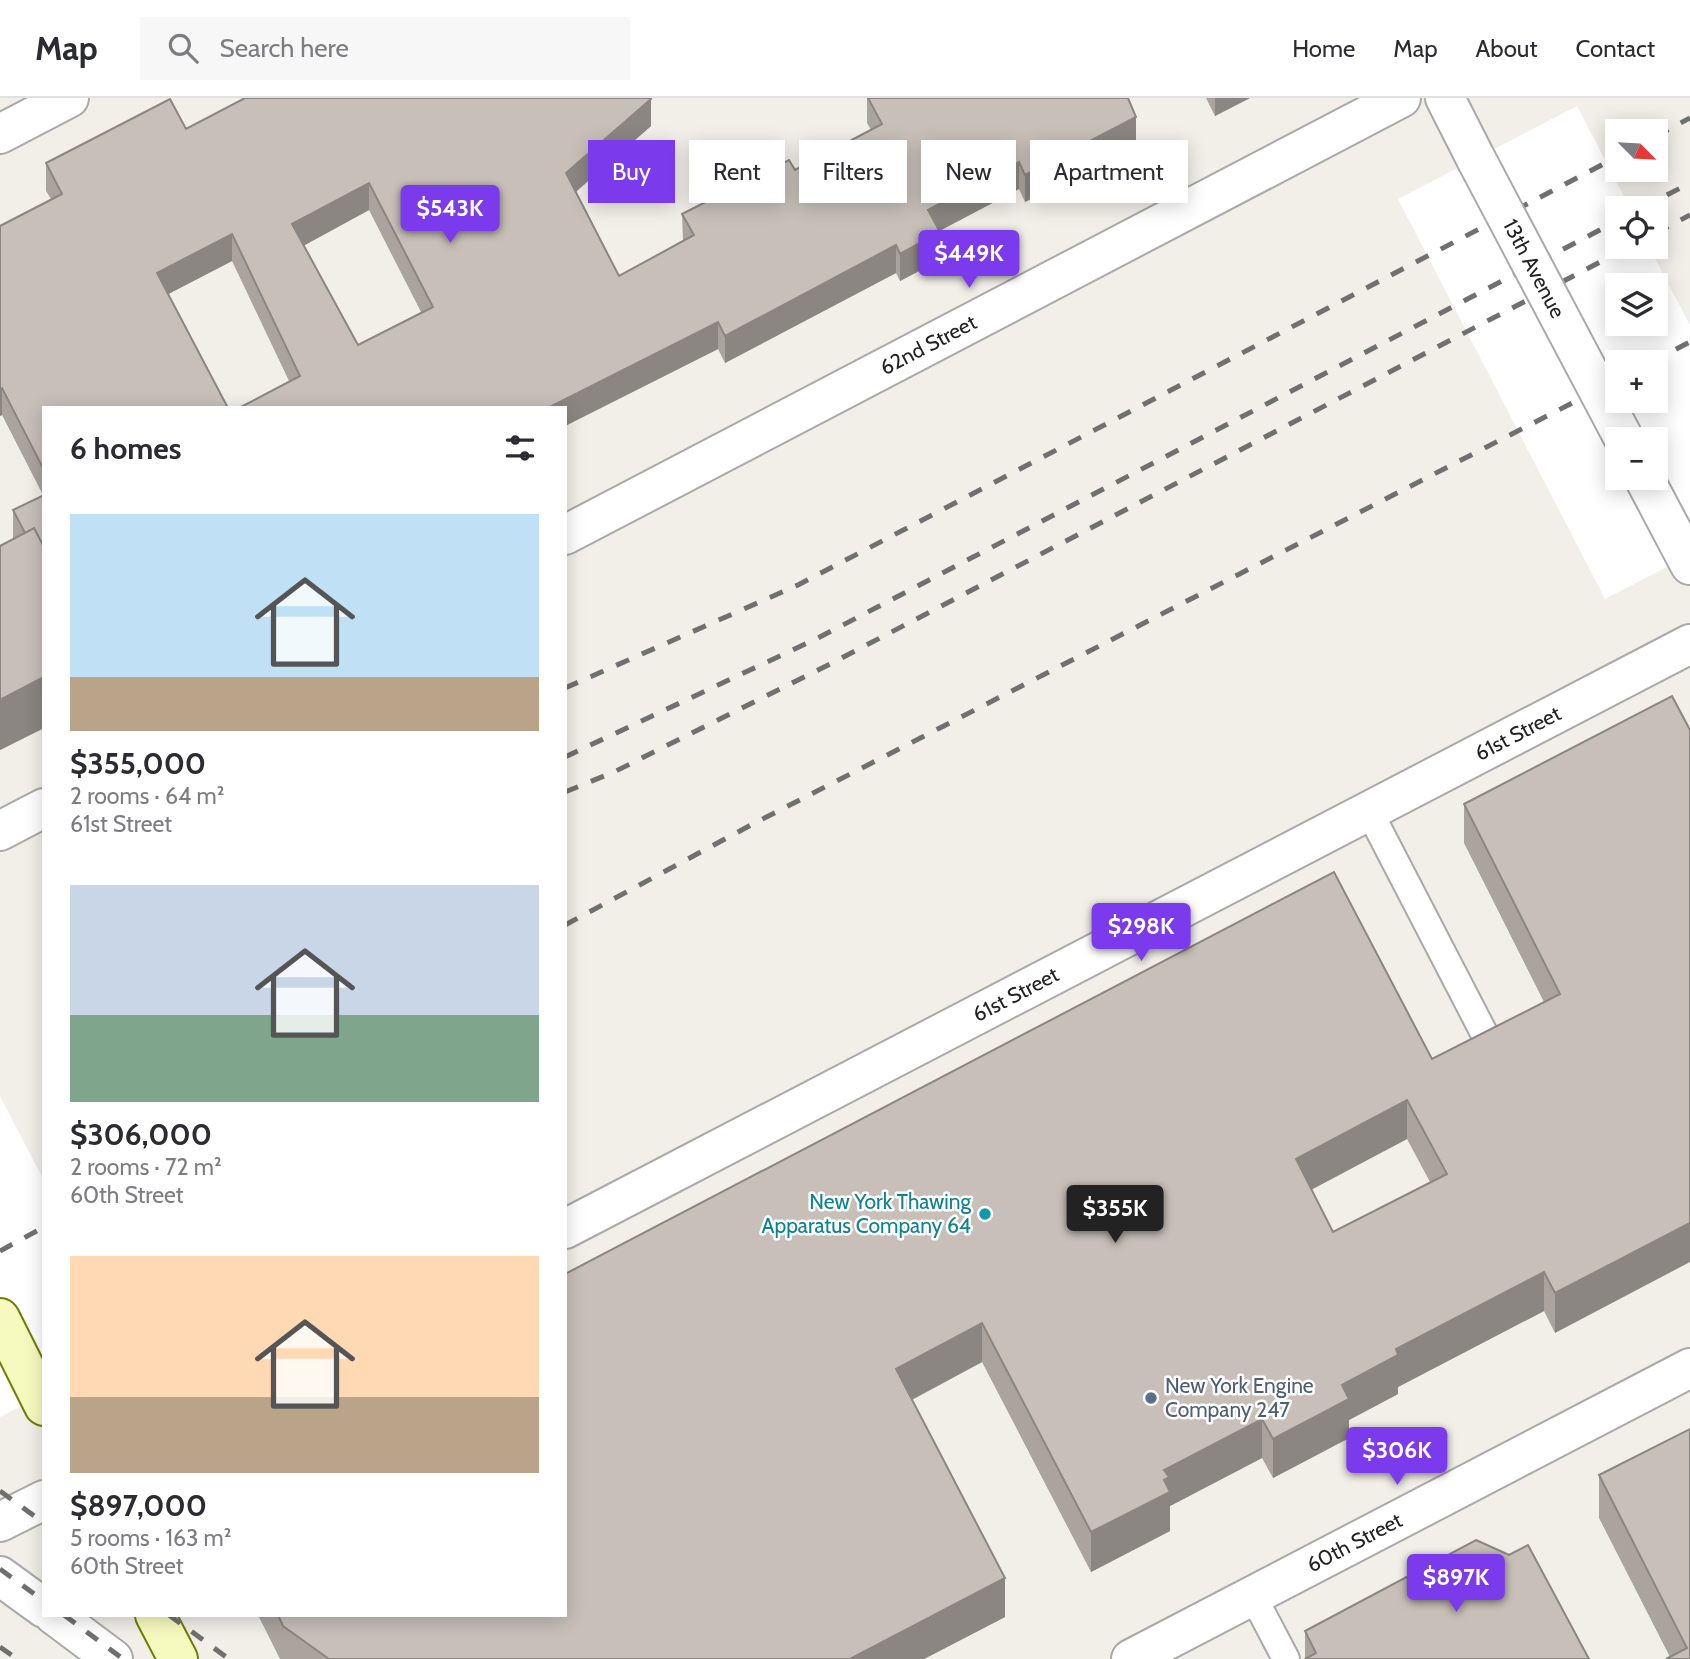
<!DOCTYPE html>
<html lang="en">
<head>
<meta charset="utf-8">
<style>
	body { margin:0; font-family:Cabin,sans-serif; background:#f7f7f7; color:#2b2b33; height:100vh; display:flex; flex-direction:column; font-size:26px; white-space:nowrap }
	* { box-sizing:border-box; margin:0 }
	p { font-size:23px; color:#7c7c81 }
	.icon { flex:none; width:38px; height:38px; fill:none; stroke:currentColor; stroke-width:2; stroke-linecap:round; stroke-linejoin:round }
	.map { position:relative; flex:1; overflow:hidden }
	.details { position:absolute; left:42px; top:308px; width:525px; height:1211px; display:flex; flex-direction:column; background:#fff; border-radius:0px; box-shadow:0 4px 18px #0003 }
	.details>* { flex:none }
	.banner { position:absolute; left:588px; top:42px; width:665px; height:63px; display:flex; gap:14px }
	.needle { width:46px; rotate:114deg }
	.controls { position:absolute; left:1605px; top:21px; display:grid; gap:14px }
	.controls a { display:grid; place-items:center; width:63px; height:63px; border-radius:0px; background:#fff; box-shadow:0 4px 18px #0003; font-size:35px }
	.price { position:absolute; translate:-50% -60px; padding:0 16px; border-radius:7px; background:#7c3aed; color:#fff; font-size:23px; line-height:46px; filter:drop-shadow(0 2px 4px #0008) }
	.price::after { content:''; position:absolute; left:50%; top:42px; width:21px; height:16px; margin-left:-10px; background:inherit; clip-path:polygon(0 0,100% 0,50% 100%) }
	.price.on { background:#222; color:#fff }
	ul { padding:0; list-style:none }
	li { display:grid; align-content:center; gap:14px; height:371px; padding:0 28px }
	li span { display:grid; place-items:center; height:217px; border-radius:0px; color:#555 }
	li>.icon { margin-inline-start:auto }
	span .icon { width:126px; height:126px; fill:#fffc; stroke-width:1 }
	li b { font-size:30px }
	h2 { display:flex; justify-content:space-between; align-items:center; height:84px; padding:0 28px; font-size:30px }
	.pill { padding:0 24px; border-radius:0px; background:#fff; box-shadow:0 4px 18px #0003; font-size:24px; line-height:63px }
	.pill.on { background:#7c3aed; color:#fff }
	header { display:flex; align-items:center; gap:42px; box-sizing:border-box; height:98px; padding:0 35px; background:#fff; border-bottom:2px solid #e1e1e2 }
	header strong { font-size:33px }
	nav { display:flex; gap:38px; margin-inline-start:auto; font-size:24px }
	.search { width:490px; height:63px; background:#f7f7f7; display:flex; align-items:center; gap:18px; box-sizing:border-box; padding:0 24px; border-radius:0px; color:#7c7c81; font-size:26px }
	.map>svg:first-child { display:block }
	.pier { fill:#fff; fill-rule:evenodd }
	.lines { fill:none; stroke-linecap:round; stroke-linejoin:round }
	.service-casing { stroke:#a9a9a9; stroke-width:30 }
	.minor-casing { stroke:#a9a9a9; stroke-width:42 }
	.tertiary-casing { stroke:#a9a9a9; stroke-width:42 }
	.secondary-casing { stroke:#707d05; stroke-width:42 }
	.service { stroke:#fff; stroke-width:26 }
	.minor { stroke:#fff; stroke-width:38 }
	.tertiary { stroke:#fff; stroke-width:38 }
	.secondary { stroke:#f7fabf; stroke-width:38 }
	.rail { stroke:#707070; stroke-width:5; stroke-dasharray:14 14; stroke-linecap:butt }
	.minor-bridge-casing { stroke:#a9a9a9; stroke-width:42; stroke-linecap:butt }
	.minor-bridge { stroke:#fff; stroke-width:38 }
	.wall { fill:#aba49e; fill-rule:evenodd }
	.shaded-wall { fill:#8b8681 }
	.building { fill:#c7bfb8; stroke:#8b8681; stroke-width:2; fill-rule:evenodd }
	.culture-dot { fill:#0f9aa8; stroke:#fff; stroke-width:2.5 }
	.service-dot { fill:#5c6f8a; stroke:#fff; stroke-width:2.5 }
	.labels { text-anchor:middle; stroke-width:5; stroke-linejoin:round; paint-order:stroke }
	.street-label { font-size:21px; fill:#222; stroke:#fff }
	.culture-label { font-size:21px; fill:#0d838f; stroke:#fff; text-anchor:end }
	.service-label { font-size:21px; fill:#4e5e75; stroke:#fff; text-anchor:start }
</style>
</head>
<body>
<header>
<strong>Map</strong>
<div class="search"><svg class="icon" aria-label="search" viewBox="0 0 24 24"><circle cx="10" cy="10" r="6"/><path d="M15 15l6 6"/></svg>Search here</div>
<nav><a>Home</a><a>Map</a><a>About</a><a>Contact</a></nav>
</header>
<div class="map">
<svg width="1690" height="1561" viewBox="0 0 1690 1561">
	<rect width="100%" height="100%" fill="#f2efe9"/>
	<path class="pier" d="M1577,8L1630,110H1617V149H1649L1690,227V457L1605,501L1398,101ZM1617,187H1656V226H1617ZM1617,264H1656V303H1617ZM1617,341H1656V380H1617Z
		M0,998L44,1083V1297L0,1319Z"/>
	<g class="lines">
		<defs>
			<path id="service" d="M1369,713L1485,937
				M1253,1498L1286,1561"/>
			<g id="minor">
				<path d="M1445,0L1476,61"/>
				<path d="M0,36L69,0"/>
				<path d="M1644,380L1690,467"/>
				<path id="s1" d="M565,437L1401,0"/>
				<path d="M0,733L44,710"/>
				<path id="s2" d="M565,1131L1690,546"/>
				<path d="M0,1424L44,1402"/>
				<path id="s3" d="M1131,1561L1690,1270"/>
			</g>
			<path id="tertiary" d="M0,1478L44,1510
				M54,1517L113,1561"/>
			<path id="secondary" d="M0,1220L44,1308
				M155,1517L178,1561"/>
		</defs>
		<use href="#service" class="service-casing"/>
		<use href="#minor" class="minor-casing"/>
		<use href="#tertiary" class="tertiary-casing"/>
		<use href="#secondary" class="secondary-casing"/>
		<use href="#service" class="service"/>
		<use href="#minor" class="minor"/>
		<use href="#tertiary" class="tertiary"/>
		<use href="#secondary" class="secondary"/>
		<path class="rail" d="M1656,38L1690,20
			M1642,110L1690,85
			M1656,135L1690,117
			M1651,264L1690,244
			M565,590L798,487L1617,59
			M565,659L818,540L1617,123
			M565,694L614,674L834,564L1629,149
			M565,827L751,727L1617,282
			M0,1153L44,1129
			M0,1393L44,1425
			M0,1471L44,1503
			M64,1517L123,1561
			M169,1517L229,1561
			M0,1549L17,1561"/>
		<defs>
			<g id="minor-bridge">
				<path id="s4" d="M1476,61L1624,341"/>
			</g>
		</defs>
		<use href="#minor-bridge" class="minor-bridge-casing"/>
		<use href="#minor-bridge" class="minor-bridge"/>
	</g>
	<path class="wall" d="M867,0H1128L1136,46L1025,104L1019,91L939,133L940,162L900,183L896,175L725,265L718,251L565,328V310L289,283L232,163L168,196L44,310V630L0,652V448L13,441V412L43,397L2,317L0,318V128L51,101L46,93V65L186,31L651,28L576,94L619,178L683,143L682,116L795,72L871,32L867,25ZM369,112L421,214L358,247L303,148Z
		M1206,0H1250L1215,18Z
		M1672,598L1555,1235L1544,1213L1398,1289V1296L1349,1322V1340L1313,1359L1273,1380L1262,1360L1170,1408V1433L1091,1474L982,1264L912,1302L1005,1519L924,1561H280L258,1517H565V1176L1432,961L1544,904L1464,745V706ZM1407,1041L1430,1084L1333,1134L1311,1091Z
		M1690,1331V1561L1670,1559L1599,1420V1377Z
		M1305,1533L1589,1561H1305Z"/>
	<path class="shaded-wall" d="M1215,0H1250L1215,18Z
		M651,1V28L566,102V75Z
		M1136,19V46L1025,104V77Z
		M1019,64V91L928,139V112Z
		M369,85V112L292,154V126Z
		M940,134V162L900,183V156Z
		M232,136V163L157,202V175Z
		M896,147V175L725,265V238Z
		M718,224V251L565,328V310H548Z
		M2,290V317L0,318V291Z
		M44,579V630L0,652V602Z
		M1407,1002V1041L1296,1100V1061Z
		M1690,1125V1164L1555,1235V1195Z
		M1544,1174V1213L1398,1289V1296L1349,1322V1340L1273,1380V1341L1342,1287L1396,1251Z
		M982,1225V1264L896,1310V1271Z
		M1262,1321V1360L1170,1408V1433L1091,1474V1434L1164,1372Z
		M1005,1480V1519L924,1561H850Z"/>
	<path class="building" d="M245,0H650L651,1L566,75L619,178L694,137L682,116L789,62L795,72L882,26L868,0H1128L1136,19L1025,77L1019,64L928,112L940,134L900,156L896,147L725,238L718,224L548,310H239L300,278L232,136L157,175L228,310H44V372L2,290L0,291V128L62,96L46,65L170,1L186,31ZM369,85L433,209L358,247L292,126Z
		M44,397V449L34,430L25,435L13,412Z
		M34,430L44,449V579L0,602V448Z
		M1672,598L1690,632V1125L1555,1195L1544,1174L1396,1251L1398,1257L1342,1287L1349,1301L1313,1320L1273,1341L1262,1321L1164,1372L1169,1379L1164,1382L1170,1394L1091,1434L982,1225L896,1271L1005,1480L850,1561H329L283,1528L278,1517H565V1176L1334,774L1432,961L1560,896L1464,706ZM1407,1002L1447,1076L1333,1134L1296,1061Z
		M1690,1331V1561H1666L1687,1550L1599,1377Z
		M1476,1442L1509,1457L1528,1447L1589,1561H1305L1316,1555L1305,1533Z"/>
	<circle class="culture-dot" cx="985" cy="1116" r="7"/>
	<circle class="service-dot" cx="1151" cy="1300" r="7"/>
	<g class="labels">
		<g class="street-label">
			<text dy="7" stroke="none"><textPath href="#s4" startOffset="124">13th Avenue</textPath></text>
			<text dy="7" stroke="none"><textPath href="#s1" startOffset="410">62nd Street</textPath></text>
			<text dy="7" stroke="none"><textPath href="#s2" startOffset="1074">61st Street</textPath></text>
			<text dy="7" stroke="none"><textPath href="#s2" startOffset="508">61st Street</textPath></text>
			<text dy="7" stroke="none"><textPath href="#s3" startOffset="252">60th Street</textPath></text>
		</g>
		<g class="culture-label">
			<text x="971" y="1111">New York Thawing<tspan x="971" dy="24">Apparatus Company 64</tspan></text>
		</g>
		<g class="service-label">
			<text x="1165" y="1295">New York Engine<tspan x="1165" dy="24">Company 247</tspan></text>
		</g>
	</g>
</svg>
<div class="controls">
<a><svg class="needle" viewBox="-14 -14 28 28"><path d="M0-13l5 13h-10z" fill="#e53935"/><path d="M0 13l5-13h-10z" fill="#7c7c81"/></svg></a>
<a><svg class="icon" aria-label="locate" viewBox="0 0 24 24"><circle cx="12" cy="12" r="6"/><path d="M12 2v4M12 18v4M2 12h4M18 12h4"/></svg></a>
<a><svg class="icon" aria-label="layers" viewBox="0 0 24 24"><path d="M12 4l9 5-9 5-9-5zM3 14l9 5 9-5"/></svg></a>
<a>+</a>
<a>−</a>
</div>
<b class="price" style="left:450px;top:147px">$543K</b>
<b class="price" style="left:969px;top:192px">$449K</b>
<b class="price" style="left:1141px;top:865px">$298K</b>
<b class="price on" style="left:1115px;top:1147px">$355K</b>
<b class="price" style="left:1397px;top:1389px">$306K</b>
<b class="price" style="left:1456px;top:1516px">$897K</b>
<div class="banner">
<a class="pill on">Buy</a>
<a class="pill">Rent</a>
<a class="pill">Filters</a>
<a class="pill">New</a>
<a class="pill">Apartment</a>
</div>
<section class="details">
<h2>6 homes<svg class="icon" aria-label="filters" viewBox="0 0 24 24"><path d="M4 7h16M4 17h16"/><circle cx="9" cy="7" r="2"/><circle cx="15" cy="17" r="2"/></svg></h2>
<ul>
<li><span style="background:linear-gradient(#bfe0f5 75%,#b9a48a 0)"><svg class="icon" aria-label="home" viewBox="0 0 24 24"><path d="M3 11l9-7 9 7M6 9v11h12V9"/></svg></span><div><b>$355,000</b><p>2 rooms · 64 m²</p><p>61st Street</p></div></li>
<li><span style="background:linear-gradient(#c9d6e8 60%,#7fa58c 0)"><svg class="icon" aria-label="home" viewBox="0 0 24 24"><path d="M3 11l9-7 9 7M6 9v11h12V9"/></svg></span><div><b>$306,000</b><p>2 rooms · 72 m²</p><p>60th Street</p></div></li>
<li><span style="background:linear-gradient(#ffd9b3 65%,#b9a48a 0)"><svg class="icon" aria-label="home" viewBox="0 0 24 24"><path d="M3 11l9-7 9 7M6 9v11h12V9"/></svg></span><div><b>$897,000</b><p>5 rooms · 163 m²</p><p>60th Street</p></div></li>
</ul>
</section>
</div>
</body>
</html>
